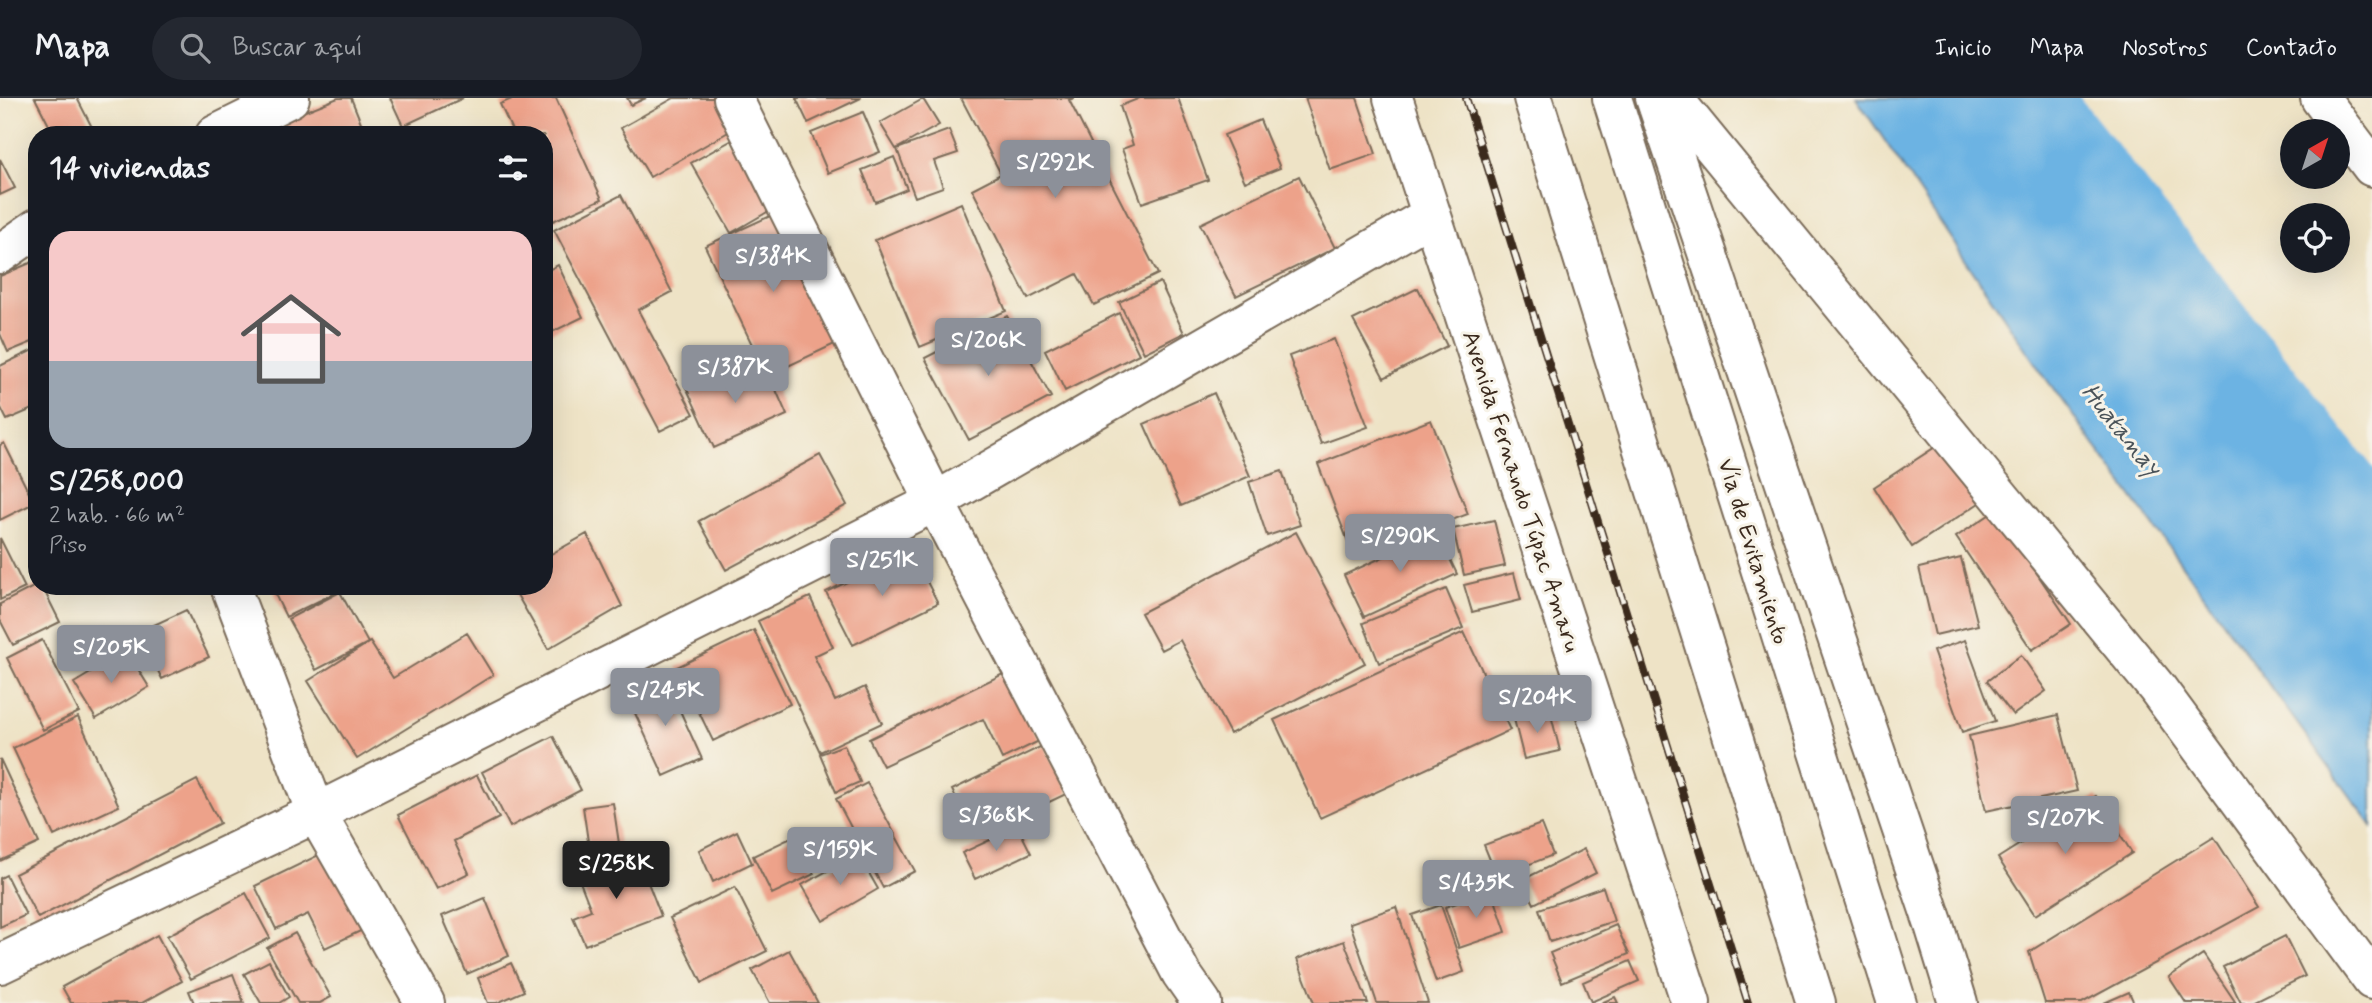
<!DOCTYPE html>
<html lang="es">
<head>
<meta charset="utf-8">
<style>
	body { margin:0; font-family:Mynerve,sans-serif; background:#242831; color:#f1f3f6; height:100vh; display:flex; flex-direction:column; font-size:26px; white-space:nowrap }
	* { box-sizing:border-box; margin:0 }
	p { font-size:23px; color:#9ea1a6 }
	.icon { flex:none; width:38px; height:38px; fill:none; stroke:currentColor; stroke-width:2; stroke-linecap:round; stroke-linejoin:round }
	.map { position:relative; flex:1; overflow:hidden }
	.sheet { position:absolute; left:28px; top:28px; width:525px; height:469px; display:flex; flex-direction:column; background:#171b24; border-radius:28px; box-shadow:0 7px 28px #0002 }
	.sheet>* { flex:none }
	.needle { width:46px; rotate:39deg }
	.buttons { position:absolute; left:2280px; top:21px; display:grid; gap:14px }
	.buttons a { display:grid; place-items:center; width:70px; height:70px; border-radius:50%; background:#171b24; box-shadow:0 7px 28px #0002; font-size:35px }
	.price { position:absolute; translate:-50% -60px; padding:0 16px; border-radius:7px; background:#8c9099; color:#fff; font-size:23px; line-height:46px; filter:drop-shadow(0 2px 4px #0008) }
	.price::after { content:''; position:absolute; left:50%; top:42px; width:21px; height:16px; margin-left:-10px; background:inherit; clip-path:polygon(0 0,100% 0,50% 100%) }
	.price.selected { background:#222; color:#fff }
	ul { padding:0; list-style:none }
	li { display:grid; align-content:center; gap:14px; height:371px; padding:0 21px }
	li+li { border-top:2px solid #363941 }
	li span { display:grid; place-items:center; height:217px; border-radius:21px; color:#555 }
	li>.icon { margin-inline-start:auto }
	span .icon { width:126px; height:126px; fill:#fffc; stroke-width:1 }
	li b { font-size:30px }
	h2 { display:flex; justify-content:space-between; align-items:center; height:84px; padding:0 21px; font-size:30px }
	header { display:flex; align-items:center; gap:42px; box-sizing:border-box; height:98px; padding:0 35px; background:#171b24; border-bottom:2px solid #363941 }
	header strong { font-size:33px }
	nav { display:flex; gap:38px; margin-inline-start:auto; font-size:24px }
	.search { width:490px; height:63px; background:#242831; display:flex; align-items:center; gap:18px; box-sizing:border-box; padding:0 24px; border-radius:38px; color:#9ea1a6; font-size:26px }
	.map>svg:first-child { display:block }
	.water { fill:#6cb3e3; stroke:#546e80; stroke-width:2 }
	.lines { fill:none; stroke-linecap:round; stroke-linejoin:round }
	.river { stroke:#6cb3e3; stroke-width:96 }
	.building { fill:#eda28a }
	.minor-casing { stroke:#7a6b59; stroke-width:42 }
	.major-casing { stroke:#7a6b59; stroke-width:42 }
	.highway-casing { stroke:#7a6b59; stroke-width:42 }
	.minor { stroke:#fff; stroke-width:38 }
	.major { stroke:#fff; stroke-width:38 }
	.highway { stroke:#fff; stroke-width:38 }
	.rail-casing { stroke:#3b2a1e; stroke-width:8 }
	.rail { stroke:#f7f3e8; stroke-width:5; stroke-dasharray:16; stroke-linecap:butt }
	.labels { text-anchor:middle; stroke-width:6; stroke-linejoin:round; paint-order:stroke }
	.street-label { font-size:24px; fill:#3b2a1e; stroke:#f7f3e8 }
	.water-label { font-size:26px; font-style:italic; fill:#4a5359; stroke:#f7f3e8 }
</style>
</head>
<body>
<header>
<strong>Mapa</strong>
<div class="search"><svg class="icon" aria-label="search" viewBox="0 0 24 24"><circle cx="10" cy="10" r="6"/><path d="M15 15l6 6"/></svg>Buscar aquí</div>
<nav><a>Inicio</a><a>Mapa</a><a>Nosotros</a><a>Contacto</a></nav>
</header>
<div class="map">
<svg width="2372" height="905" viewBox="0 0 2372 905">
	<rect width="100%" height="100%" fill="#f7f3e8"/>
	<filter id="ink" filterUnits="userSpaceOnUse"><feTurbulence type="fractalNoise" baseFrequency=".0143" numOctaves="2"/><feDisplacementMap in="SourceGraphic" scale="14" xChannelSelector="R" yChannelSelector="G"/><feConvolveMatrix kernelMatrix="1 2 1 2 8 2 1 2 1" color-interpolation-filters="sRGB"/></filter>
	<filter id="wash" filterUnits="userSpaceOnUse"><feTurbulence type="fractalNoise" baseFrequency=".00686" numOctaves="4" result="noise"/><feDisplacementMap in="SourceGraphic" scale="28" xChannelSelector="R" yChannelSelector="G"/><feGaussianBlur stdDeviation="1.57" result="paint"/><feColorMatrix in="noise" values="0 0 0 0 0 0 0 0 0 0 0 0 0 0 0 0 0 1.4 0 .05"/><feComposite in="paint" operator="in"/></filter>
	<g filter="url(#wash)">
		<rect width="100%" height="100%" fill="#eee3c6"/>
		<path class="water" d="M1856,0H2019L2372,445V728L2039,271Z"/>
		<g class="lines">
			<path class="river" d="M2019,0L2372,445"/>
		</g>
		<g id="blocks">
			<path class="building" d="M35,0H77L96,37H54Z
				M338,0H351L366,37H285L278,24Z
				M390,0H463L403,28Z
				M514,0H556L602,101L553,123L544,104V37H514L500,6Z
				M627,0H646L631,7Z
				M674,0H729L744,25L650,79L621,30Z
				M796,0H861L808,25Z
				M961,0H1074L1069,2L1158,176L1094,207L1077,176L1028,201L972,91L1001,76Z
				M1140,0H1178L1208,82L1142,105L1122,51L1133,47L1120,8Z
				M1305,0H1357L1376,56L1330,72Z
				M923,1L939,27L896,51L880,25Z
				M863,14L880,54L828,75L811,35Z
				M1260,22L1280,70L1245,84L1224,37Z
				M949,32L958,55L934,63L943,89L915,99L897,51Z
				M736,40L776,109L731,135L691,65Z
				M894,59L907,91L875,104L862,72Z
				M0,61L15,90L0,97Z
				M1299,78L1335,150L1236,198L1200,126Z
				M621,97L672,194L638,212L694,316L660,333L554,132Z
				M961,105L1006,213L920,249L875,142Z
				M779,114L841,243L767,278L705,148Z
				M37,162V242L8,254L0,236V178Z
				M558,167L583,219L544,238V174Z
				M1160,184L1184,235L1144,255L1119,204Z
				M1418,190L1447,248L1384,280L1353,222Z
				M1119,215L1139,256L1065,293L1045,252Z
				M1007,218L1051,299L969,342L925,260Z
				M1334,241L1368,329L1321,346L1289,258Z
				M37,250V309L7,322L0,308V268Z
				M740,266L749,287L770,278L787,317L714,350L686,289Z
				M1214,295L1250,378L1181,408L1144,326Z
				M1431,322L1468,416L1354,459L1318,366Z
				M4,345L34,405L0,422V347Z
				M1940,346L1979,405L1912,449L1874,389Z
				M820,357L847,407L726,472L699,423Z
				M1282,373L1300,427L1267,438L1249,384Z
				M1995,413L2071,526L2032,552L1956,439Z
				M1494,422L1505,468L1464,477L1453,431Z
				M1296,434L1365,565L1230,636L1180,542L1161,552L1141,515Z
				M1437,434L1457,476L1364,519L1344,477Z
				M587,436L622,508L548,551L512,488H544V460Z
				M0,440L25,490L0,502Z
				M911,453L938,505L853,547L826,494Z
				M1961,460L1978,527L1935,537L1919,470Z
				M1514,475L1521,502L1472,514L1464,487Z
				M37,487L42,488L60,524L13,547L0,522V506Z
				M271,488H339L341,492L286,519Z
				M1446,491L1463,530L1379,565L1363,525Z
				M340,494L368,545L316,572L288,521Z
				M810,499L833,549L814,558L835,603L865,589L882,625L820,654L758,523Z
				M186,512L209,559L162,581L139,534Z
				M754,532L790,606L713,643L677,569Z
				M1464,534L1510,632L1320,720L1274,622Z
				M467,535L493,577L357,661L308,583L370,544L393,580Z
				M42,542L79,614L43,632L7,560Z
				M1965,542L1995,623L1962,634L1933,553Z
				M127,553L149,589L96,621L74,585Z
				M2021,557L2046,593L2013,617L1987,583Z
				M1005,575L1039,643L1002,661L983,621L883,668L869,641Z
				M666,582L702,661L664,678L628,600Z
				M1550,613L1560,653L1524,661L1514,621Z
				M2058,617L2077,693L1986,713L1969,638Z
				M78,619L119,708L54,738L13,650Z
				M553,638L581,692L510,729L482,674Z
				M844,647L860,684L836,694L820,656Z
				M1044,647L1068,695L976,739L952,692Z
				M0,661L39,745L0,763Z
				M477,677L499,720L454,743L469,775L436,791L398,717Z
				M197,682L220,725L38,820L15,776Z
				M867,685L915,773L883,790L836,701Z
				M2096,698L2132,755L2035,817L1998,760Z
				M613,705L621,759L591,764L583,709Z
				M1541,726L1553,757L1497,779L1484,747Z
				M1018,729L1031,755L975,781L962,755Z
				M737,733L752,765L713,784L699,752Z
				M795,738L814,776L772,796L753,758Z
				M2214,739L2259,809L2082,905H2045L2029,854Z
				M333,750L371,828L325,850L308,816L276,831L255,788Z
				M1584,751L1596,775L1534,806L1522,782Z
				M858,756L878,791L823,823L802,787Z
				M638,759L661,818L585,847L573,819L591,812L579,781Z
				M6,777L26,817L0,829V780Z
				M735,789L767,853L702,885L670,820Z
				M1603,789L1614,823L1550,844L1539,811Z
				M1492,793L1506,834L1459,850L1445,809Z
				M246,795L270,840L191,881L167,838Z
				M485,800L509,858L467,876L442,818Z
				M1441,807L1464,874L1436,884L1412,817Z
				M1396,809L1428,905H1377L1350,825Z
				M1616,827L1629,856L1562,884L1550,855Z
				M295,835L331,899L320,905H298L267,850Z
				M157,837L182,883L142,905H71L62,889Z
				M2285,838L2305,878L2251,905H2241L2223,869Z
				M1344,843L1368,905H1314L1297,861Z
				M789,852L818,905H770L752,872Z
				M2203,856L2236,905H2186L2169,879Z
				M269,863L289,899L279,905H261L244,876Z
				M1630,863L1639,883L1591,904L1583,884Z
				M511,865L524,893L497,905H488L478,880Z
				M233,876L244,905H194L189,893Z
				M2129,894L2134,905H2104Z
				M1615,899L1618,905H1601Z"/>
		</g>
	</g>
	<g filter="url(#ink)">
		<use href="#blocks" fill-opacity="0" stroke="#7a6b59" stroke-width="2"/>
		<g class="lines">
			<defs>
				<path id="minor" d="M733,0L935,404L1181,875L1202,905
					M1393,0L1691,905
					M1655,0L1934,827L1958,905
					M1673,0L2157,590L2372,882
					M215,37L290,0
					M0,156L37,130
					M230,488L316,715L425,905
					M0,866L316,715L935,404L1430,118"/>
				<path id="major" d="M2320,0L2372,69"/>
				<path id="highway" d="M1533,0L1816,905
					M1612,0L1897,905"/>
			</defs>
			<use href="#minor" class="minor-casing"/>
			<use href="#major" class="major-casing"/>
			<use href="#highway" class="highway-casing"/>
			<use href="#minor" class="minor"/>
			<use href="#major" class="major"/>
			<use href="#highway" class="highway"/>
			<defs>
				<path id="rail" d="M1466,0L1748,905"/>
			</defs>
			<use href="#rail" class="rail-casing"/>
			<use href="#rail" class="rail"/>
		</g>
	</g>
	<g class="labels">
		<g class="street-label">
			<text transform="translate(1522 393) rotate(72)" y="8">Avenida Fernando Túpac Amaru</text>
			<text transform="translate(1754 453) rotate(73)" y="8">Vía de Evitamiento</text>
		</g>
		<g class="water-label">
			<text transform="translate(2122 331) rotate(51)" y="9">Huatanay</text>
		</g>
	</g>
</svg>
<div class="buttons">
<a><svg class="needle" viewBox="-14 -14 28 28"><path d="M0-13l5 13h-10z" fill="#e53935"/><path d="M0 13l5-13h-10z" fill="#9ea1a6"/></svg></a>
<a><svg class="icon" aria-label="locate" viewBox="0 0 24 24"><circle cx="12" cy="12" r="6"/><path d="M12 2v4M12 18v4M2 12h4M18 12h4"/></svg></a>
</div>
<b class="price" style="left:1055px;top:102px">S/292K</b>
<b class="price" style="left:773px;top:196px">S/384K</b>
<b class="price" style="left:988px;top:280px">S/206K</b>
<b class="price" style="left:735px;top:307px">S/387K</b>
<b class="price" style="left:1400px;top:476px">S/290K</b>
<b class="price" style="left:882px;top:500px">S/251K</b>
<b class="price" style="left:111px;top:587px">S/205K</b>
<b class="price" style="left:665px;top:630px">S/245K</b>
<b class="price" style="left:1537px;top:637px">S/204K</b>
<b class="price" style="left:996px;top:755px">S/368K</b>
<b class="price" style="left:2065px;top:758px">S/207K</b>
<b class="price" style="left:840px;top:789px">S/159K</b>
<b class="price selected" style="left:616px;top:803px">S/258K</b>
<b class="price" style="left:1476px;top:822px">S/435K</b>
<section class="sheet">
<h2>14 viviendas<svg class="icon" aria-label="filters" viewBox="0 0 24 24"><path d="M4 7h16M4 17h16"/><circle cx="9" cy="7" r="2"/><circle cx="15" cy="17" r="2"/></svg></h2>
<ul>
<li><span style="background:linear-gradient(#f6c9c9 60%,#9aa5b1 0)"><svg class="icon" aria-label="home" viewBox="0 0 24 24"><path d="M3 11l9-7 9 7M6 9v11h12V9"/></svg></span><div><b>S/258,000</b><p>2 hab. · 66 m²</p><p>Piso</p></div></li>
</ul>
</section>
</div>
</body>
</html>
